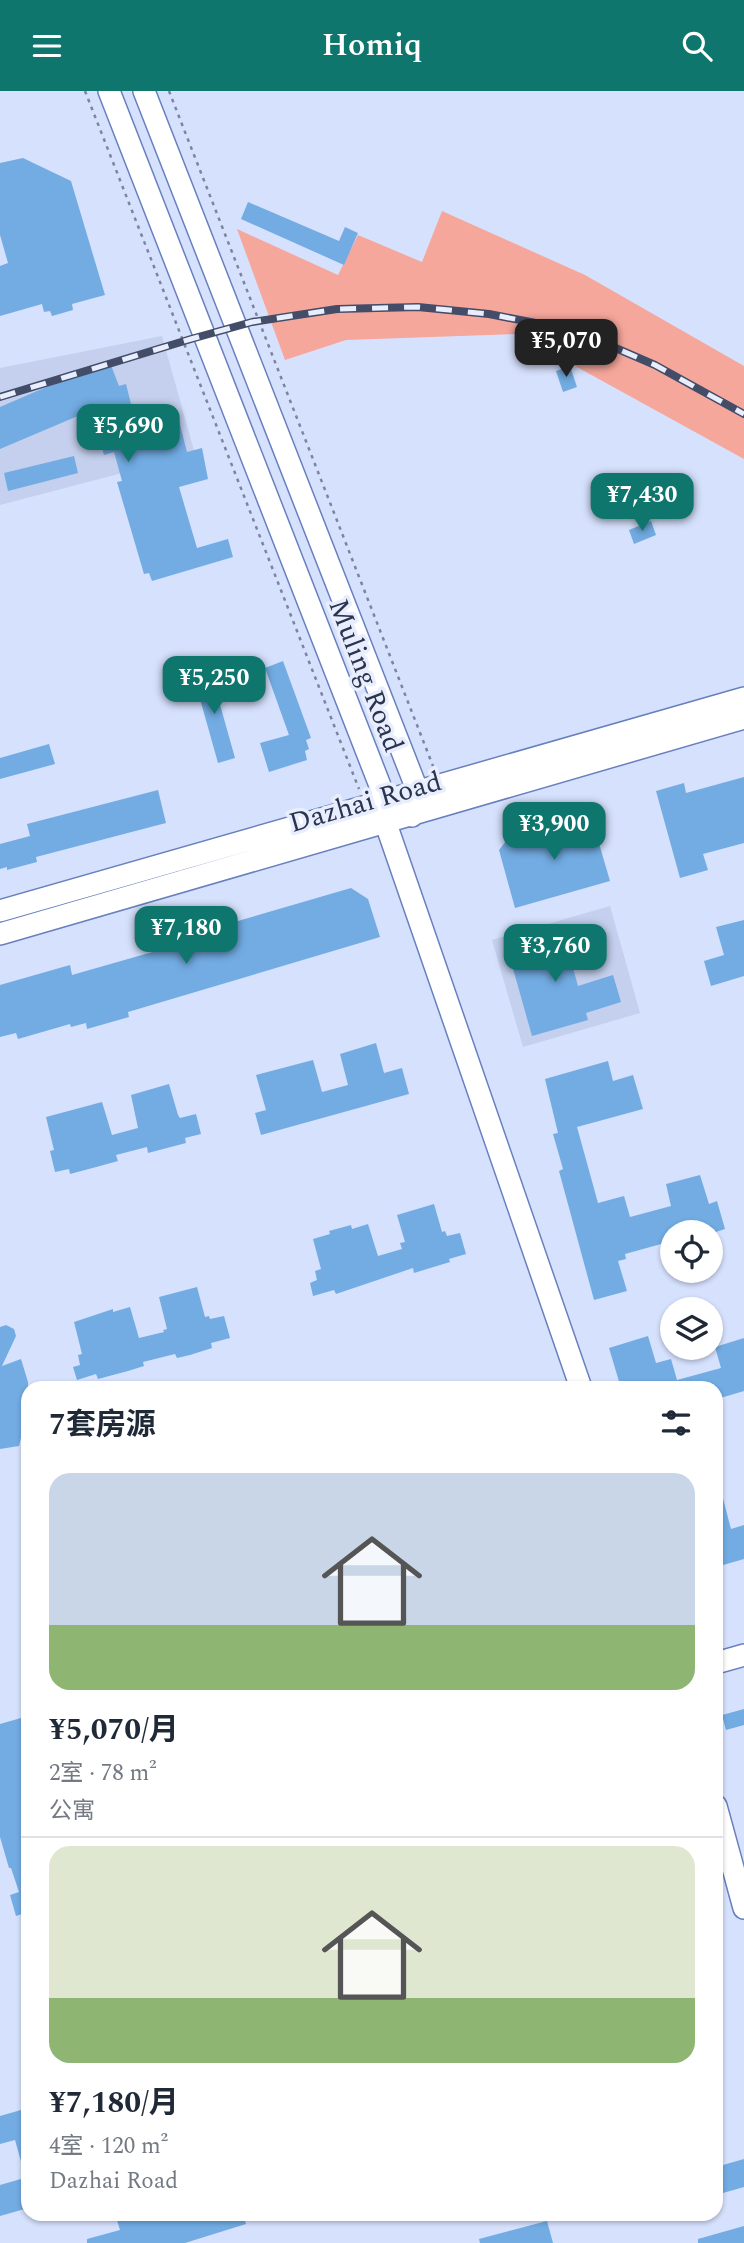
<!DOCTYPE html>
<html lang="zh">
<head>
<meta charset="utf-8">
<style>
	body { margin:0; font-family:Spectral,"Noto Sans SC",serif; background:#f2f2f3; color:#1f2937; height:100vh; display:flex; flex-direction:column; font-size:26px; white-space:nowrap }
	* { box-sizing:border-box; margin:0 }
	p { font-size:23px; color:#747a83 }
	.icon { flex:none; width:38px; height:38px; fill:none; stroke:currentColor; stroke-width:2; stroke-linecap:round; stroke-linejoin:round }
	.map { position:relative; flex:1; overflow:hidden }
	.drawer { position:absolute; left:21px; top:1290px; width:702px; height:840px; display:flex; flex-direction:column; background:#fff; border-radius:21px; box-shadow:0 2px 5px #0004 }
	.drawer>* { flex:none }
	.buttons { position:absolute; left:660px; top:1129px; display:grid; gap:14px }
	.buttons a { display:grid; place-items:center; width:63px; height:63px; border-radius:50%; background:#fff; box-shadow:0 2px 5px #0004; font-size:35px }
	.price { position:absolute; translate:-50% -60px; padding:0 16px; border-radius:14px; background:#0f766e; color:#fff; font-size:23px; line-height:46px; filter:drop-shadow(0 2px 4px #0008) }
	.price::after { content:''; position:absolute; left:50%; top:42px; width:21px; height:16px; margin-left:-10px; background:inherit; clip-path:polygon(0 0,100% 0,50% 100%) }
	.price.active { background:#222; color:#fff }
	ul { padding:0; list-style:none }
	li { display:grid; align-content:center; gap:14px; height:371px; padding:0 28px }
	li+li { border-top:2px solid #e0e1e3 }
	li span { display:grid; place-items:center; height:217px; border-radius:21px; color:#555 }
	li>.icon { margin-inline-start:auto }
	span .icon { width:126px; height:126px; fill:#fffc; stroke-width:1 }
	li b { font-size:30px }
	h2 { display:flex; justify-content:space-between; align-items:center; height:84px; padding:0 28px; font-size:30px }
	header { display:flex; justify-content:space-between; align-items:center; height:91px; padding:0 28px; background:#0f766e; color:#fff; font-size:32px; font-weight:600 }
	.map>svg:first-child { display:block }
	.built { fill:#c4d0ee }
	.green { fill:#f6a79c }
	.building { fill:#72ace3 }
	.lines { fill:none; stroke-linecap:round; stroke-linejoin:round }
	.secondary-casing { stroke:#6880bf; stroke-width:24 }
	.path { stroke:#7b85a0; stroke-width:2.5; stroke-dasharray:3.5 5; stroke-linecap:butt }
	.secondary { stroke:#fff; stroke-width:21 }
	.rail-casing { stroke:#434d68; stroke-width:8 }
	.rail { stroke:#e8eefd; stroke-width:5; stroke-dasharray:16; stroke-linecap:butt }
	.labels { text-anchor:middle; stroke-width:7; stroke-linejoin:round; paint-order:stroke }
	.street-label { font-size:28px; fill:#2a344f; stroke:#e8eefd }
</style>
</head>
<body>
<header><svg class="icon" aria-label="menu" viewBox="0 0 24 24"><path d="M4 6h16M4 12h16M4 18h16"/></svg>Homiq<svg class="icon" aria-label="search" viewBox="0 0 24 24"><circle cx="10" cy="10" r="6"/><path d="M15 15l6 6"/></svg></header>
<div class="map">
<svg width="744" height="2152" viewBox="0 0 744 2152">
	<rect width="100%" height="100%" fill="#d6e1fd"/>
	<path class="built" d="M162,245L195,363L0,414V277Z
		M610,815L640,922L523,956L492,849Z"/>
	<path class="green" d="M442,120L585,184L744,275V368L517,243L346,249L285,269L237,138L338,184L358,144L422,171Z"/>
	<path class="building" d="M23,67L71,90L105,204L72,213L73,219L52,225L50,220L44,221L42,213L0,225V175L8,172L0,144V72Z
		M248,111L339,150L345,136L358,142L344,174L241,128Z
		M109,269L119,295L126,293L137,337L178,326L187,361L202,357L208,388L179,396L197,457L228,448L233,466L152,490L149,482L144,483L117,391L122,390L114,361L104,364L92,319L0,358V316Z
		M570,275L577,296L563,301L556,280Z
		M74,365L78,382L8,400L4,382Z
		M651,430L656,444L634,453L629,439Z
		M283,570L311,647L306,649L309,658L305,660L307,669L269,681L260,652L289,644L265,577Z
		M210,578L235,667L218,672L193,583Z
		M49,653L55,673L0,688V667Z
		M744,686V752L703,763L708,779L680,787L656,700L684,692L686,702Z
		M158,699L166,732L36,766L37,771L7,779V776L0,778V753L30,745L27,733Z
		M591,725L610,790L515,817L499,759L506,750Z
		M351,797L368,808L380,846L128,921L129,926L87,938L86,932L71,936L70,933L18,948L16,942L0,946V894L70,874L72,884L184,852L183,846Z
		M744,829V885L711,895L704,870L724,864L716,836Z
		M562,837L578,895L613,884L621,911L586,922L588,929L532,945L506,853Z
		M376,952L384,982L402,977L409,1003L261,1044L255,1022L266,1019L256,984L313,969L322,1001L348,994L340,963Z
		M608,970L613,990L633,984L643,1018L577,1036L598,1112L624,1105L630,1126L671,1115L666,1093L700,1084L709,1113L717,1110L725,1138L716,1141H672V1150L625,1163L626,1168L618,1170L627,1200L594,1209L559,1080L563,1078L553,1043L558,1042L545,988Z
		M169,993L178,1024L180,1027L196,1023L201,1043L185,1047L186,1052L148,1062L147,1056L116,1064L118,1070L100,1075L70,1083L69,1078L55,1081L50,1060L54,1059L46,1026L102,1011L112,1044L138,1037L131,1004Z
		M434,1113L442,1141L445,1140L447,1145L460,1142L466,1163L449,1168L450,1171L414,1182L413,1177L336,1203L334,1199L313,1205L310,1192L317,1189L315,1180L321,1178L313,1148L330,1143L329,1140L351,1134L352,1138L368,1133L378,1165L402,1158L400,1152L405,1151L397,1124Z
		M197,1196L205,1226L209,1225L210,1228L224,1225L230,1247L211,1252L212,1257L190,1264L177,1267L175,1263L143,1271L144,1275L128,1280L98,1288L96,1283L77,1289L73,1276L80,1274L78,1264L82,1263L74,1231L113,1218V1221L130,1216L139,1247L164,1241L163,1239L167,1238L159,1206Z
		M6,1234L14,1238L16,1245L2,1275L21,1268L28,1291V1337L23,1338L19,1355L0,1358V1236Z
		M648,1245L656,1272L671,1268L677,1289L721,1277L715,1256L744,1247V1300L717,1308L716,1297H621L609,1257Z
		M720,1396L731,1438L744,1434V1468L716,1476V1397Z
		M744,1618V1634L726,1639L722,1624Z
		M28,1625V1821L16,1825L10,1804L19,1801L11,1777H9L0,1746V1633Z
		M28,2017V2080L24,2081L15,2049L0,2053V2025Z
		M744,2068V2096L716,2104V2076Z
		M28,2086V2117L0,2125V2094Z
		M128,2123H243L246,2133L185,2152H87V2148L120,2139L116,2126Z
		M547,2130L553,2152H480L479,2148Z
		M744,2135V2152H698V2148Z"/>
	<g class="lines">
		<defs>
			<path id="secondary" d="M109,0L386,710L412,725L418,701L144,0
				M386,733L581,1297
				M0,820L744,607
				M0,843L744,627
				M716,1572L744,1564
				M716,1715L744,1817"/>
		</defs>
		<use href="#secondary" class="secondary-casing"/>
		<path class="path" d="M85,0L359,698
			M169,0L433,675"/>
		<use href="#secondary" class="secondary"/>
		<defs>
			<path id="rail" d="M0,306L191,248L252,231L337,218L418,216L489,223L561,237L611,255L655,274L744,323"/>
		</defs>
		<use href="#rail" class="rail-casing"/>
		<use href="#rail" class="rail"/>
	</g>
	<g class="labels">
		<g class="street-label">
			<text transform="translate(367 584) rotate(69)" y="10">Muling Road</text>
			<text transform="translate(365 710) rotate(-16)" y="10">Dazhai Road</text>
		</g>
	</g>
</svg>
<div class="buttons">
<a><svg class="icon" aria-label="locate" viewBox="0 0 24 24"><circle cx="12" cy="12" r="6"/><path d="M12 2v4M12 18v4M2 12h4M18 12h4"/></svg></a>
<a><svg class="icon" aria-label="layers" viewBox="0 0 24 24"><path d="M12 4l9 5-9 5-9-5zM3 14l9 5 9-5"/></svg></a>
</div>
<b class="price active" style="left:566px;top:288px">¥5,070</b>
<b class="price" style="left:128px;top:373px">¥5,690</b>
<b class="price" style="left:642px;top:442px">¥7,430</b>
<b class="price" style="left:214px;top:625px">¥5,250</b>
<b class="price" style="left:554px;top:771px">¥3,900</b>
<b class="price" style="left:186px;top:875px">¥7,180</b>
<b class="price" style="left:555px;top:893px">¥3,760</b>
<section class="drawer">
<h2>7套房源<svg class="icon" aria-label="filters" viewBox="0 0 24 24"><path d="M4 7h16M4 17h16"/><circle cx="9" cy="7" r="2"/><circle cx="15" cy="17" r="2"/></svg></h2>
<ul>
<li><span style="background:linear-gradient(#c9d6e8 70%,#8fb573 0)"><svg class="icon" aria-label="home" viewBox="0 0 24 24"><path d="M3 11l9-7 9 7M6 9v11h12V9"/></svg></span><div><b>¥5,070/月</b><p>2室 · 78 m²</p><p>公寓</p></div></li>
<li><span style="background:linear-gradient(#dfe7d0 70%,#8fb573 0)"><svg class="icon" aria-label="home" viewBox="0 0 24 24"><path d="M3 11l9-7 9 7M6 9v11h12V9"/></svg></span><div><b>¥7,180/月</b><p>4室 · 120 m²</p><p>Dazhai Road</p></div></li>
</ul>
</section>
</div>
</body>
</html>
